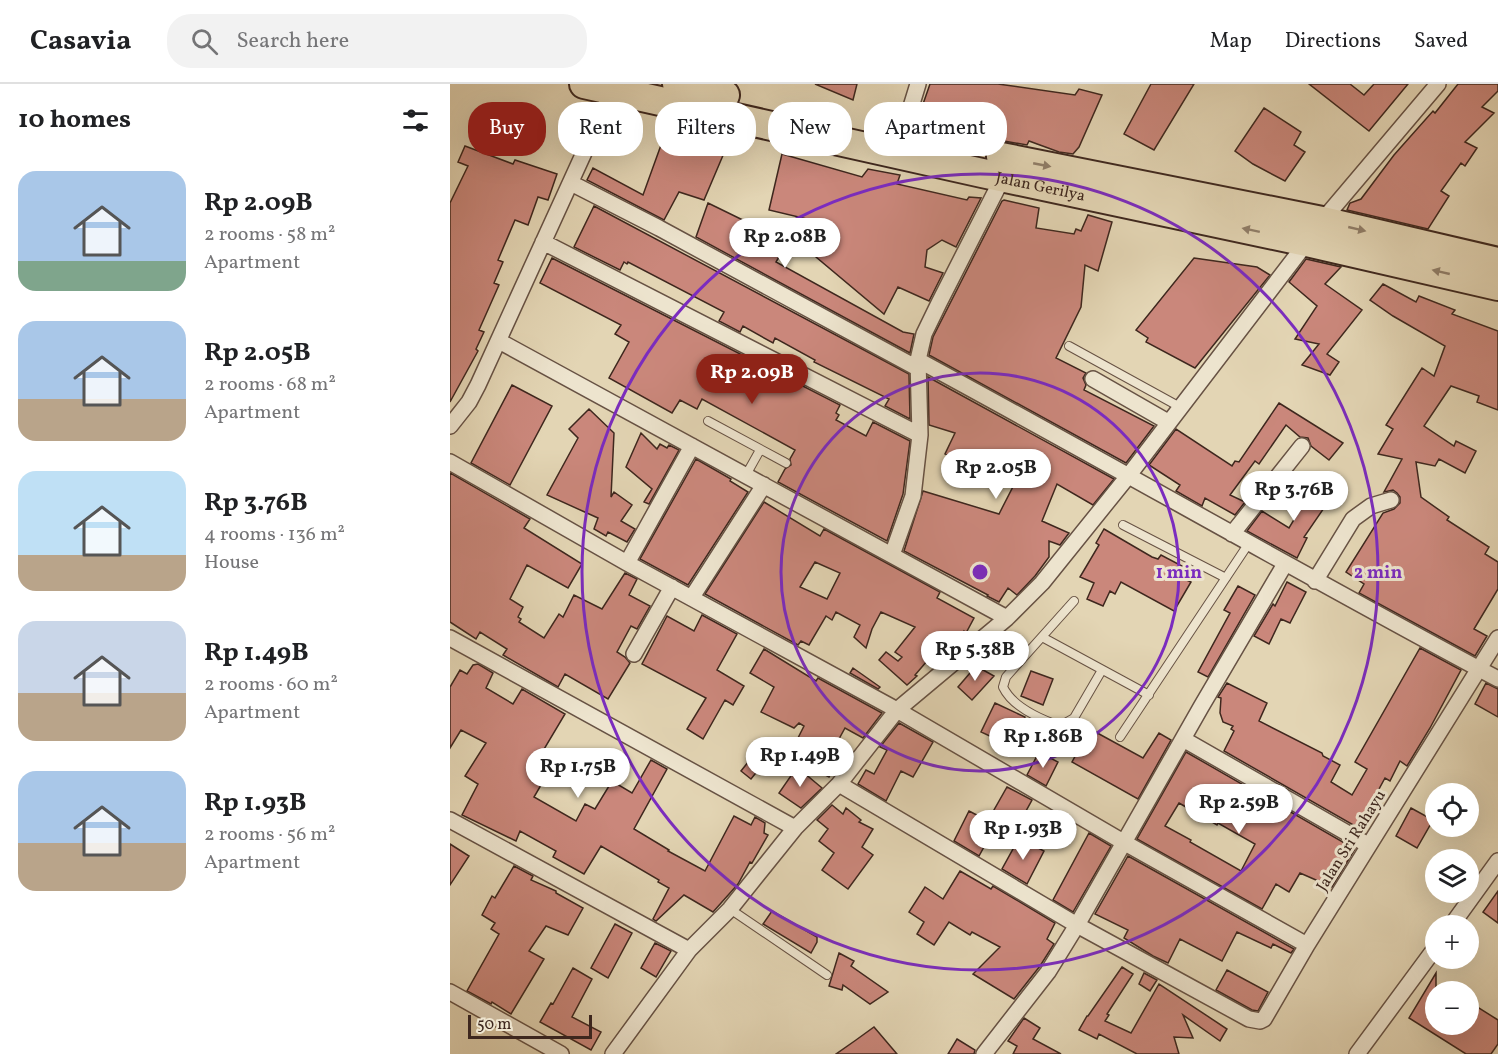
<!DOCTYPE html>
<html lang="en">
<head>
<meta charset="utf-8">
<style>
	body { margin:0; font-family:Vollkorn,serif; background:#f2f2f2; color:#202124; height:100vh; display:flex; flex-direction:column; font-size:22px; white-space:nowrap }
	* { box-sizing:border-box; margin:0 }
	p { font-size:20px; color:#757577 }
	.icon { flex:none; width:33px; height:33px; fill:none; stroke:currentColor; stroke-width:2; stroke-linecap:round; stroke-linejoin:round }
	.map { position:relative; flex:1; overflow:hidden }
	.sheet { display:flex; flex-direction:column; background:#fff; width:450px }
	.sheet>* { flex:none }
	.hud { position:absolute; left:18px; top:18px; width:570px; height:54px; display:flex; gap:12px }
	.controls { position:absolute; left:975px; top:699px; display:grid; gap:12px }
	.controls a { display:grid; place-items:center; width:54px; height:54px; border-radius:50%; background:#fff; box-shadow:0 6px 24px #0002; font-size:30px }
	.scale { position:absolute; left:18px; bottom:15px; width:124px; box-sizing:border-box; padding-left:6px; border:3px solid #3e271e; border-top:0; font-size:16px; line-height:21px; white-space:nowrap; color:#3e271e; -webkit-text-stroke:4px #ede4ce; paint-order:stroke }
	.price { position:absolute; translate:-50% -51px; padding:0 14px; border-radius:21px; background:#fff; color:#222; font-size:20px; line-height:39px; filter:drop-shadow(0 2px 3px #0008) }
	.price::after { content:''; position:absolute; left:50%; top:36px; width:18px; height:14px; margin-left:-9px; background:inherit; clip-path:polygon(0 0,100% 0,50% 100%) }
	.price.on { background:#8f2418; color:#fff }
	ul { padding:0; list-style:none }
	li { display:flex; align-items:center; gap:18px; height:150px; padding:0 18px }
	li span { display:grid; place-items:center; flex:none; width:168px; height:120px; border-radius:18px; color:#555 }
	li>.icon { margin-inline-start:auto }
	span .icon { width:72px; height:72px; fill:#fffc; stroke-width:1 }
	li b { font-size:26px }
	h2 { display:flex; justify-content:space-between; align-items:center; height:72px; padding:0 18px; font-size:26px }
	.chip { padding:0 21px; border-radius:24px; background:#fff; box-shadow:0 6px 24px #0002; font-size:21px; line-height:54px }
	.chip.on { background:#8f2418; color:#fff }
	header { display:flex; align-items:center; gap:36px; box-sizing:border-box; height:84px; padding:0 30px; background:#fff; border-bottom:2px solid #e0e0e0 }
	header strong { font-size:28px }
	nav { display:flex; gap:33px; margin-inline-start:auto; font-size:21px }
	.search { width:420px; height:54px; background:#f2f2f2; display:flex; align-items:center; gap:15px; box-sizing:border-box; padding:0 21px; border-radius:24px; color:#757577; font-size:22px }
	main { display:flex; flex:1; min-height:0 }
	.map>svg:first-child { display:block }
	.building { fill:#ca877b; stroke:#3e271e; stroke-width:1.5; fill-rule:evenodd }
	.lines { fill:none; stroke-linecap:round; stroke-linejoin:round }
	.lane-casing { stroke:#675244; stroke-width:10 }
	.street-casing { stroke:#675244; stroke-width:18 }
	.highway-casing { stroke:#3e271e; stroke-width:32 }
	.lane { stroke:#ede4ce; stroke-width:8 }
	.street { stroke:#ede4ce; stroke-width:15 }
	.highway { stroke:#e3d5b4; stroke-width:28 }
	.oneway { fill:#907e69 }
	.ring { fill:none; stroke:#7b2cbf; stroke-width:3 }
	.labels { text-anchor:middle; stroke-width:6; stroke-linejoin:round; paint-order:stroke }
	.street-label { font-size:16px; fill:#3e271e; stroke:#ede4ce }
	.centre { fill:#7b2cbf; stroke:#ede4ce; stroke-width:3 }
	.ring-label { font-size:18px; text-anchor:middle; font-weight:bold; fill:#7b2cbf; stroke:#ede4ce; stroke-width:6; stroke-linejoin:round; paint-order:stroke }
</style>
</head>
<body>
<header>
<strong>Casavia</strong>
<div class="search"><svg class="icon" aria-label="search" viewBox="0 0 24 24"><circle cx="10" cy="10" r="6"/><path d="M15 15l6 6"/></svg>Search here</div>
<nav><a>Map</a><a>Directions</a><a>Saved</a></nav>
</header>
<main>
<section class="sheet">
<h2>10 homes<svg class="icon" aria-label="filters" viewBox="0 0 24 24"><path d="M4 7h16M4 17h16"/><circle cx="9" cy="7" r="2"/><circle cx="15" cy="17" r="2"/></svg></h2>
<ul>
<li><span style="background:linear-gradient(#a9c7e8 75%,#7fa58c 0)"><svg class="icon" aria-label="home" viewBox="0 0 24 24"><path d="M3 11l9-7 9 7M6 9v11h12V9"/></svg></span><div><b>Rp 2.09B</b><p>2 rooms · 58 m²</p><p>Apartment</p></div></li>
<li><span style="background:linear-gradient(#a9c7e8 65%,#b9a48a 0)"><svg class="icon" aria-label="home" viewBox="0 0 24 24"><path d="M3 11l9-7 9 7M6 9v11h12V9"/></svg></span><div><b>Rp 2.05B</b><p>2 rooms · 68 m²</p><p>Apartment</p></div></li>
<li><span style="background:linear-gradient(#bfe0f5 70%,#b9a48a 0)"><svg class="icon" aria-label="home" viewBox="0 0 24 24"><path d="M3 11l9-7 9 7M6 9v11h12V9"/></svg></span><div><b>Rp 3.76B</b><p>4 rooms · 136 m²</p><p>House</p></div></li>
<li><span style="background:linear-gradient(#c9d6e8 60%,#b9a48a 0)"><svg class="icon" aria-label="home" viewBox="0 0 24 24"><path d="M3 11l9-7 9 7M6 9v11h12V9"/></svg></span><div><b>Rp 1.49B</b><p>2 rooms · 60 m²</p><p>Apartment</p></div></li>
<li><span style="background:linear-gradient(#a9c7e8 60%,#b9a48a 0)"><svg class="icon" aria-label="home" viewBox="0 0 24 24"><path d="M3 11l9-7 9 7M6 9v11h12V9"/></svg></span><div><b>Rp 1.93B</b><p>2 rooms · 56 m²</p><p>Apartment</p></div></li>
</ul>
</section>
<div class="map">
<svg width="1048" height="970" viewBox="0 0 1048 970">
	<rect width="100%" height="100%" fill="#e3d5b4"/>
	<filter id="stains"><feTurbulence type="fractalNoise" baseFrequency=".00333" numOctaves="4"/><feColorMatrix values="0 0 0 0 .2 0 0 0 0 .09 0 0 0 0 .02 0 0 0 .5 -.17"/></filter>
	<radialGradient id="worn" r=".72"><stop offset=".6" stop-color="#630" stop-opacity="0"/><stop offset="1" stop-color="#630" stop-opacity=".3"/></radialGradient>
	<path class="building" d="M365,0H407L403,16Z
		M480,0H548L625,11L629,5L652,11L629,63L623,70L609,68L579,57L577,61L554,57L543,59L488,45L486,48L465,43Z
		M701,0H744L704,66L674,50Z
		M859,0H900L914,11L924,0H958L919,47Z
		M1008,0H1048V7L1032,23L1044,29L1015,58L1027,64L1015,82L1011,79L991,107L999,112L978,145L897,126L900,119L911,115L944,71L983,27L985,29Z
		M814,24L851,48L844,61L855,68L835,97L803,80L785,67Z
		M215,50L274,69L254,116L229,108L214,136L137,96L143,84L193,111Z
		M15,62L63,80L65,76L107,90L98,116L88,113L78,141L65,136L48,176L53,178L44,199L49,201L29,246L34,248L26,265L28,267L0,318V119L18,82L8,78Z
		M332,70L412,93L418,85L450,91L447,100L517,116L519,113L531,114L506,163L492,156L477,166L475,183L493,189L479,217L448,203L434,230L366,173L378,140L319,126Z
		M554,116L589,124L586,144L624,150L626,145L631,147L638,131L662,138L648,187L635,181L631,223L606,274L636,289L633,294L636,301L634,306L704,342L676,379L479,271L483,253L552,117Z
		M258,119L338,158L326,178L453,248L464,250L460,269L246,153Z
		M144,122L459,290L460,335L435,322L439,315L364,278L365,276L325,254L323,259L293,242L290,248L269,237L274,228L178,178L177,180L174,178L170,186L124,163Z
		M102,174L390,321L386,329L389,331L386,336L416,352L423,338L460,357L453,410L437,457L328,398L335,385L341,381L340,375L345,366L252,315L247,325L230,316L222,329L159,294L179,258L165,250L171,241L90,199Z
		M744,174L807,183L820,191L745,284L696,258L698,254L686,246Z
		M856,175L891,183L875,200L912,226L877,270L889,278L880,291L852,281L869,260L845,255L867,222L839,198Z
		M933,200L966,218L969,212L1005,226L1002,230L1048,247V326L1027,318L1029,312L1001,302L974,342L1004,362L1006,357L1026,367L1015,389L989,375L985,382L966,378L971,413L999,433L997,436L1039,463L1035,470L1048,478V505L1024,545L1037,552L1025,572L909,509L914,500L896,488L933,429L944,425L950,419V413L947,409L943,406L934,408L952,375L928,370L943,345L936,341L972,284L984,292L995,262L943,232L920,216Z
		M478,293L664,395L643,421L607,400L592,437L619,449L610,461L599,457V473L585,492L567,511L558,504L549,518L537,512L538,511L454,467L473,407L549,430L569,391L535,376L530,386L495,370L505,349L479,341Z
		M62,301L102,322L60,401L21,379Z
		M829,319L893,359L879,376L861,362L858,354L850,353L836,341L809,380L805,377L780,411L795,418L785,431L755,414L752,422L726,407L730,401L699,381L726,345L782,382L785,377L789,378Z
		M139,325L164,349L161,413L164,408L182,421L171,437L185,445L177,458L158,448L156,452L144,445L148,434L97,411L128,354L119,345Z
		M191,349L207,365L210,360L217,364L219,361L229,366L199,420L194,418L202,405L176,383Z
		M246,375L281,395L280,397L298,408L238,501L190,475Z
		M0,389L80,435L74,444L132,480L118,504L77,481L60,515L73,523L68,533L71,535L69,538L94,554L109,530L113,533L124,511L152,525L175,489L187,495L179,511L200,522L187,545L181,542L167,568L175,573L180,579L158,615L115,590L108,603L53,571L57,565L30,548L26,555L0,538Z
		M869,394L887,405L854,453L857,454L847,474L797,447L812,427L839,444Z
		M314,418L370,452L374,445L490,508L487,514L524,534L516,549L514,547L509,561H500L496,566L490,562L465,591L467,592L457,601L429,576L436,568L448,577L452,573L445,568L465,543L431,528L422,545L416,564L404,553L410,541L386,528L382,536L376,532L359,561L351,557L348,561L255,510ZM365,478L390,489L377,515L350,503Z
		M654,445L702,473L708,475L711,471L732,482L730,486L735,489L732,494L741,498L724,527L671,498L665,510L660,507L653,522L637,515L644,499L630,493L649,461L646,459Z
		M837,498L856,508L840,539L831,535L819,560L804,552L823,520L825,522Z
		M788,502L805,511L758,593L748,588L780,529L774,526Z
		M252,531L287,550L267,586L294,602L283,621L275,616L253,655L237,645L256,614L192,580L217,532L244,547Z
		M970,564L1011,586L980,644L957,682L950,677L940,697L935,694L922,718L925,724L912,746L774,667L784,647L781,645L783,642L773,638L770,629L771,614L768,613L777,599L817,619L809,637L872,669L873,672L890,681L881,698L902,711L917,685L905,678Z
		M314,565L366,597L368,594L432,629L413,654L395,644L383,666L391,671L379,693L351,678L358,667L350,662L353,657L348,654L354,642L349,639L344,644L311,628L324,603L300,589Z
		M28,580L43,589L36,604L63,620L72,605L115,630L81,687L94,696L84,713L126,737L135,720L145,725L162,697L182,709L201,676L217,685L184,745L219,766L218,767L255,787L284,732L301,741L305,733L315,739L314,749L318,751L302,779L300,778L288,800L263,828L234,811L206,837L203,835L219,804L208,798L209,796L151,762L134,790L103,773L106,767L70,747L66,757L12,731L28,700L15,692L36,659L11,646L0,664V603L10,586L17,590L23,581Z
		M526,582L544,592L522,616L508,603Z
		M403,584L430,603L428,605L400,589Z
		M581,587L603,595L593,621L571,612Z
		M1036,599L1048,605V633L1025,620Z
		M545,619L575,633L561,662L531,648Z
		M449,639L483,658L463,693L451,687L436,717L408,700L416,686L424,690L437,666L430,663Z
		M640,645L693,674L709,649L721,656L688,715L622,678Z
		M589,668L608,678L596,702L577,691Z
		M736,668L905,765L882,803L850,789L839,808L826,800L812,825L687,755ZM729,719L767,741L768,739L805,760L791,787L740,758L741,756L715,742Z
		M299,677L309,685L301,695L291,687Z
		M347,683L372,704L351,724L329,709Z
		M557,703L582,716L565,747L540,733Z
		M382,721L393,730L396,724L411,736L409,738L423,745L412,763L423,771L398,805L372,786L384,769L369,757L378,745L367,736Z
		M961,724L983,736L967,764L946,752Z
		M519,727L546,741L529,772L504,757Z
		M639,749L661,762L623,828L603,816Z
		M569,754L594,767L577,800L552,785Z
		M0,760L19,772L0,801Z
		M678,772L844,865L841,869L823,860L821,864L787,848L772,877L730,855L718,879L703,872L674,854L678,846L645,830Z
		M64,782L83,792L81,796L106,807V809L133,824L118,851L96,842L79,867L94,875L61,930L42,918L41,920L17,907L49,850L41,845L45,839L32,831L42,812L45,814Z
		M510,787L541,805L543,802L605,839L597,855L604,860L590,882L564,915L523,890L550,863L522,848L520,851L499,838L484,861L467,850L474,838L459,828L475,803L493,815Z
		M1048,807V839L1033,828Z
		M322,827L367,853V858L361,869L313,840Z
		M165,840L182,849L158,894L141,884Z
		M205,859L221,867L206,893L191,884Z
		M389,869L404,877L401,882L438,908L420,920L393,901L392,906L379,902Z
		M672,883L683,890L657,930L659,931L655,937L681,949L709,900L777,945L770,957L733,931L743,954L724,953L729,970H687L649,950L647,955L629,946L637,932H638Z
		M123,884L142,895L122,933L151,948L141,966L90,938L101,919L103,920Z
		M777,886L818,908L808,927L802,926L766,906Z
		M694,889L707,896L700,907L689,900Z
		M986,889V940H1018V917L1048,936V960L1041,970H1016L959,934Z
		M574,934L590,944L583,955L611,970H563L567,962L558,957Z
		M424,943L447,970H386L406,956Z
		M507,955L525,966L524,970H498Z"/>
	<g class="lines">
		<defs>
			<path id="lane" d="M619,262L730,323
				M258,337L336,379
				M296,391L310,366
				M673,441L776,494
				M624,517L556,593L553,603C562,622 590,635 610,642L624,634L652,586
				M592,553L699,611
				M670,653L799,459
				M280,825L377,891"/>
			<path id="street" d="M452,52L468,0
				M121,99L209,144L469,285
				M872,137L988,0
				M93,158L470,351
				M49,257L557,534
				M468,276L474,250L489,219L553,93
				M643,295L718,338
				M0,342L19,318L28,301L164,3
				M0,378L177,479L447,626L675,759L857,861
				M782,450L852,362
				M442,471L463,412L470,351L468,276C662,381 853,491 1048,595
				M177,479L242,362
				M865,497L903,435L921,422L941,416
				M242,513L314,401
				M0,554L345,744
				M184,570L222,503
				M733,655L918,761
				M389,700L627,841L799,935L810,937L814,935L857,861L1048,554
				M0,736L239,866
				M1001,842L1048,777
				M0,908L111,970
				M163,970L239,866L280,825L345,744L389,700L447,626L557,534L592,499L679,391L857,158
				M534,970L598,888L627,841L751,623L835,480
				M907,970L986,863"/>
			<g id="highway">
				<path id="s1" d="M134,0L532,89L857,158L1048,202"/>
				<path d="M227,0L275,11"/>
				<path d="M551,73L872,137L1048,178"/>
			</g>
		</defs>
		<use href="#lane" class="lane-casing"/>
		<use href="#street" class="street-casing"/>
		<use href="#highway" class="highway-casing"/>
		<use href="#lane" class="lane"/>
		<use href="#street" class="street"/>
		<use href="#highway" class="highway"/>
	</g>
	<defs><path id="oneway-solid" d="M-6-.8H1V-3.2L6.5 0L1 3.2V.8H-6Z" transform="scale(1.5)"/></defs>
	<g class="oneway">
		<use href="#oneway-solid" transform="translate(592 81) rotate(11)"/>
		<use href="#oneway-solid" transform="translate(907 145) rotate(13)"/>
		<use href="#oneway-solid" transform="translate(801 146) rotate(-168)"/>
		<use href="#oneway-solid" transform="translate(991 188) rotate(-167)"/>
	</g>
	<g class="ring">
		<circle cx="530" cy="488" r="199"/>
		<circle cx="530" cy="488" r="398"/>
	</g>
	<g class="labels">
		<g class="street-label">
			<text dy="6" stroke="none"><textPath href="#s1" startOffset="468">Jalan Gerilya</textPath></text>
			<text transform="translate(900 756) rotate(-58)" y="6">Jalan Sri Rahayu</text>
		</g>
	</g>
	<circle cx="530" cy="488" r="9" class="centre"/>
	<g class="ring-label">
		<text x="729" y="494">1 min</text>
		<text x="928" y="494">2 min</text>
	</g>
	<rect width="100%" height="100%" filter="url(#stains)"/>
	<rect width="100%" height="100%" fill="url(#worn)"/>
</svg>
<div class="controls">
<a><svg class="icon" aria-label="locate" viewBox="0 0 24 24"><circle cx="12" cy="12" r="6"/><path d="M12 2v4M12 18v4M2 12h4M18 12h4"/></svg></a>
<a><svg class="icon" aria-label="layers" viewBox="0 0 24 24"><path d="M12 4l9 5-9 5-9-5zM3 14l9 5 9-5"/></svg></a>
<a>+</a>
<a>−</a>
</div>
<div class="scale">50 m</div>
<b class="price" style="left:335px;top:185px">Rp 2.08B</b>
<b class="price on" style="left:302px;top:321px">Rp 2.09B</b>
<b class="price" style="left:546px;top:416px">Rp 2.05B</b>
<b class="price" style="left:844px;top:438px">Rp 3.76B</b>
<b class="price" style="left:525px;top:598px">Rp 5.38B</b>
<b class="price" style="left:593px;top:685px">Rp 1.86B</b>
<b class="price" style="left:350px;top:704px">Rp 1.49B</b>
<b class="price" style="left:128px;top:715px">Rp 1.75B</b>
<b class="price" style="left:789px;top:751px">Rp 2.59B</b>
<b class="price" style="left:573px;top:777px">Rp 1.93B</b>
<div class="hud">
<a class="chip on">Buy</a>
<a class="chip">Rent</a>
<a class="chip">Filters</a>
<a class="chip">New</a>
<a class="chip">Apartment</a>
</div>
</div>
</main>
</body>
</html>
